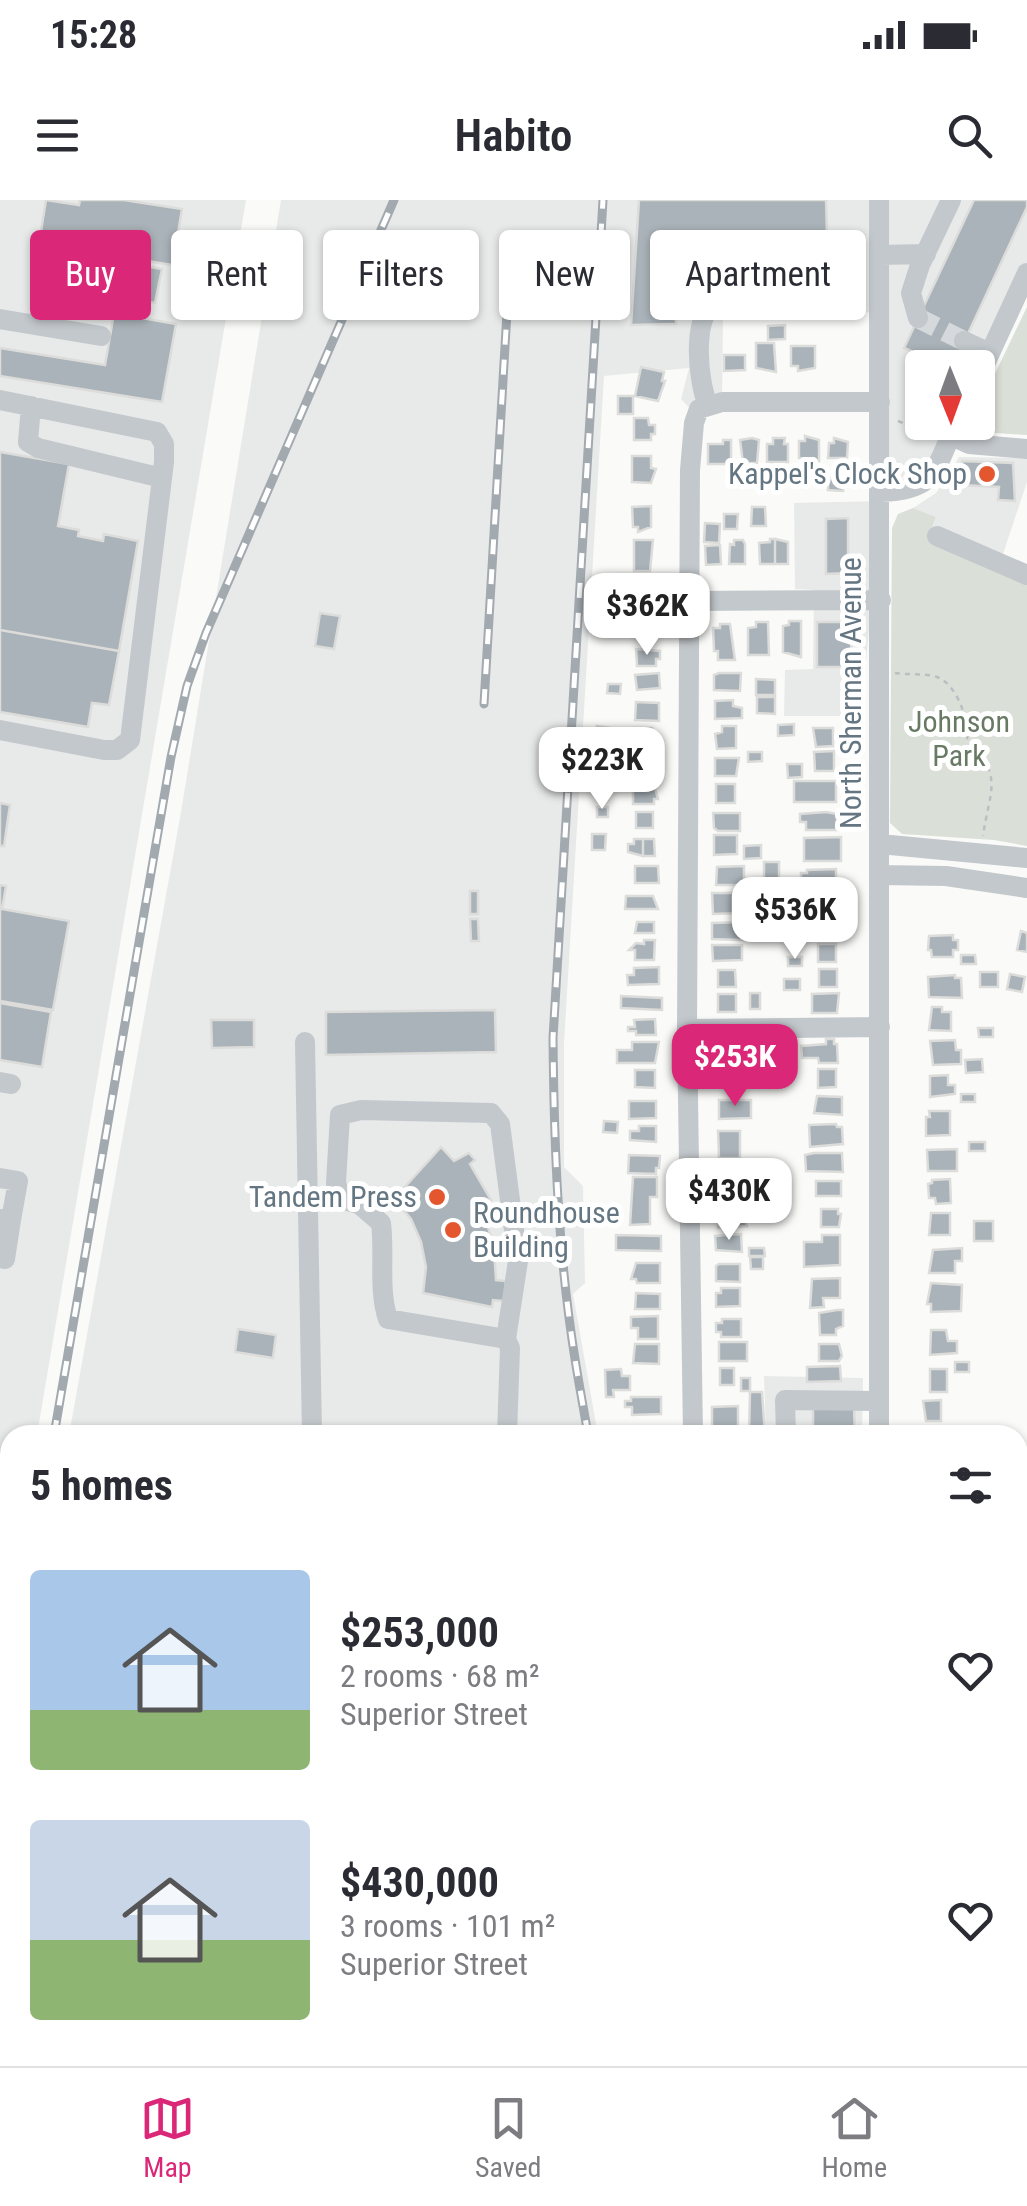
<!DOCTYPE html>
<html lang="en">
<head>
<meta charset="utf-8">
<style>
	body { margin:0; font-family:"Roboto Condensed",sans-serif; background:#f7f7f7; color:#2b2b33; height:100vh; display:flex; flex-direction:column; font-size:38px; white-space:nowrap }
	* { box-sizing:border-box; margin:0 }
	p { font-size:32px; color:#7c7c81 }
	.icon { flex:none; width:55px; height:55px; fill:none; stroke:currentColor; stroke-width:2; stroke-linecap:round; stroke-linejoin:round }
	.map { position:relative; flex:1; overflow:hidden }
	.side { position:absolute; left:0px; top:1225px; width:1028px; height:642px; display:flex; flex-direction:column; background:#fff; border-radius:30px 30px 0 0; box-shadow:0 2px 8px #0004 }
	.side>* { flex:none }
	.banner { position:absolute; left:30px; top:30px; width:968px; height:90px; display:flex; gap:20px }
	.needle { width:65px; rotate:179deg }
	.buttons { position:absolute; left:905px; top:150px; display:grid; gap:20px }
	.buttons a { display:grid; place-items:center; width:90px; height:90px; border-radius:10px; background:#fff; box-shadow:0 2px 8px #0004; font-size:50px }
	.price { position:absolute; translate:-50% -85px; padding:0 22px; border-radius:20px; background:#fff; color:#222; font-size:32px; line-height:65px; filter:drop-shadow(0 2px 5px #0008) }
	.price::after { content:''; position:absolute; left:50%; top:60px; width:30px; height:22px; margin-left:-15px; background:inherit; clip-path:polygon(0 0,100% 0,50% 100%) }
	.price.selected { background:#db2777; color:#fff }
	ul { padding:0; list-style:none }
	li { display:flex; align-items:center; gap:30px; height:250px; padding:0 30px }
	li span { display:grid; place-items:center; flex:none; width:280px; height:200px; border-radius:10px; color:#555 }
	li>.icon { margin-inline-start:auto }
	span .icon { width:120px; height:120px; fill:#fffc; stroke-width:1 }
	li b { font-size:42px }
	h2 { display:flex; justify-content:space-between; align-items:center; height:120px; padding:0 30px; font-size:42px }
	.chip { padding:0 35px; border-radius:10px; background:#fff; box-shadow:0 2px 8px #0004; font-size:35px; line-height:90px }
	.chip.selected { background:#db2777; color:#fff }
	.status { display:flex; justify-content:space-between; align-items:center; height:70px; padding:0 50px; background:#fff; direction:ltr }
	.status svg { height:28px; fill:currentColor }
	header { display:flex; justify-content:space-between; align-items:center; height:130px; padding:0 30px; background:#fff; font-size:45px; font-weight:600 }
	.menu { display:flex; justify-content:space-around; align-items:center; height:140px; border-top:2px solid #e1e1e2; background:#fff; font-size:28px; color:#7c7c81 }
	.menu a { display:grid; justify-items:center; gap:5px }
	.menu .selected { color:#db2777 }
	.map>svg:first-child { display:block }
	.built { fill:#e8e9e9 }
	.green { fill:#dadfd7 }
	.building { fill:#aab3b9; stroke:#dcdcda; stroke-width:2.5 }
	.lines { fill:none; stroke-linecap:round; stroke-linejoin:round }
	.minor-tunnel { stroke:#d5d9db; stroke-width:20; stroke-dasharray:20 10; stroke-linecap:butt }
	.path { stroke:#bbbfc2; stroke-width:2.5; stroke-dasharray:5 5; stroke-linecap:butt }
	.minor { stroke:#c3c8cc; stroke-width:20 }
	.rail-casing { stroke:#a2aab0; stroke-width:9 }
	.rail { stroke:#fff; stroke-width:5; stroke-dasharray:15; stroke-linecap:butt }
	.poi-dot { fill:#e4572e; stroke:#fff; stroke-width:4 }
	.labels { text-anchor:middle; stroke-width:10; stroke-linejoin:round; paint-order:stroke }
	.poi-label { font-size:30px; fill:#657683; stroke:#fff; text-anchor:end }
	.street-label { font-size:30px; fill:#657683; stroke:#fff }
	.park-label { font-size:30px; fill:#687a64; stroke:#fff }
</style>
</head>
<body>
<div class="status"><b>15:28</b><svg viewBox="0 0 49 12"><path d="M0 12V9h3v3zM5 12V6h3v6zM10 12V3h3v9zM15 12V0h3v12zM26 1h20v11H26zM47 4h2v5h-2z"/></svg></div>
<header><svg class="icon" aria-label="menu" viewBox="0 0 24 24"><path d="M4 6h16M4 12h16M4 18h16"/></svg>Habito<svg class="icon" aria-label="search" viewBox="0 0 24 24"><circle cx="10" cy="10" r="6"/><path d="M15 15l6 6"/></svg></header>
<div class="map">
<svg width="1027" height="1866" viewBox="0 0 1027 1866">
	<rect width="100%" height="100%" fill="#fafaf8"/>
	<path class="built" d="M0,0H246L37,1235H10V1394L0,1452Z
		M281,0H1027V72L978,168H922V222L957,223L936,267L881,292L879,112L723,115L722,202L696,215L681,199L689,168L604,176L564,844V967L583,986L585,1083L573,1094L598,1235H69L181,612Z
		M959,257L1027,258V282L1002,357L932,330L936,317L913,308L936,293Z
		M881,301L861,516H784L785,470L813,469L814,390L795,389L794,303Z
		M764,1176L863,1178L862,1235H766Z
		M999,1227V1235H894V1230Z
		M10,1570V1858H799L803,1866H0V1630Z"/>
	<path class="green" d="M1027,107V235L980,232L973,224L978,222V209Z
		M913,308L936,317L930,334L1027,382V646L994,640L902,634L890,623L892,328L898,314Z"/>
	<path class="building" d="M46,0L79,5L80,0H124L182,9L178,33L183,34L178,66L39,43Z
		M639,0H826L828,67L676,64V124L631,125Z
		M974,0H1027V7L952,168H922V216L908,210V157L911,151L904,148Z
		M38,48L162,69L155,103L33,83Z
		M114,113L176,124L162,202L0,176V148L105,165Z
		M785,125V139L768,140V126Z
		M756,143H774L776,172L756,168Z
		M791,146H815V168L798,171V166H791Z
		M724,155H745V170L724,171Z
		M641,167L664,172L662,181H665L658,201L635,196Z
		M618,196H633V214H618Z
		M634,218H648L649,225H655V234H651V240H634Z
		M805,236L819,240V261L799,258V241H805Z
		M752,238L759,240L757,263H743L740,240Z
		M773,238H785L784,244H788V262H767V244H773Z
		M834,238L848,242L847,258H828L829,243H834Z
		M723,240H731V264H708V244H723Z
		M0,252L69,264L58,326L79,330L78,336L103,341L104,334L138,341L119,451L0,430Z
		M632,256H651V268L656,269L651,283L632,282Z
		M962,261L1013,263L1015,301L998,300L999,287L961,285Z
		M828,278L844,279L843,291L828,290Z
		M651,306V327L638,332V327H633L632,307Z
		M752,307H765L766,326H751Z
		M724,314H738L737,329H724Z
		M848,318V373L826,374V319Z
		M705,323L720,324L719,343L704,342Z
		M770,339H775V364H760L759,343L770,342Z
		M775,339L788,342V364H775Z
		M634,340H653L650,371H634Z
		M734,340H743L745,344V364H729L730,344L734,345Z
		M720,345L721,364L706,365L705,346Z
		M629,383H654V400H629Z
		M320,413L340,416L334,449L315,446Z
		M637,416H653L652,421H658L655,435H637Z
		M789,421H801V457L783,452V426L789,425Z
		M756,422H768L769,455H748V428L756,427Z
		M817,422H849L852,454H849V467H817Z
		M720,424H730L735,460H718V451H714L713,428H720Z
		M0,430L119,451L109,505L92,503L88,527L0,512Z
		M636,449L660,451V459H656V466H637Z
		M659,473L660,488L637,490L635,475Z
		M719,473H741L740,491L714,490V475Z
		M756,479L775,480V495H756Z
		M608,484H621L620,494L607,493Z
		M757,497H775V514L757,513Z
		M733,500V506L742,508V518L715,519V501Z
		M636,502L659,503V521L635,520Z
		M999 529a7 7 0 1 1 14 0a7 7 0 1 1-14 0Z
		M794,524V535L778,536V525Z
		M597,526L611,528L610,540L596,538Z
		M722,526H736V548L717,549L715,534L722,532Z
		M633,528H652L651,549L623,545V536H630Z
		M813,528H833V546L816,547Z
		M834,551V571H815L814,552Z
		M748,552H762V561L748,562Z
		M630,556H655V559H659V570H654V574H630Z
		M715,558H739L736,576H715Z
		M598,561H611V575H598Z
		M787,564H802V577L788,578Z
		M794,581H836V602H794Z
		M716,584H735V603H716Z
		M654,585L658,599H654V604H633V586Z
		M0,603L10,605L4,646H0Z
		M597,607H608V617H597Z
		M636,612H653V628H636Z
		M826,612L837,614V630H806V622H800V614Z
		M713,613H740V631H718L714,628Z
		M592,634H606L605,650H592Z
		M714,635H737V654L714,655Z
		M841,637V661H804V638Z
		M634,639H643V656L628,652V644H634Z
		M643,639H654L655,656H643Z
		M761,645V658L744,659V646Z
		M764,662H779V679H764Z
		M635,666H658L659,683H635Z
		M744,666V685H716L717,667Z
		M836,669V686L807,687V683H801V673H807V670Z
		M0,685L6,686L2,709L69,721L53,810L0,801Z
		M765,688H779V703H765Z
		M470,691H478V714H470Z
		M712,693H746V713L713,714Z
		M817,694H835V711H808V699H817Z
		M626,696H653L658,709H625Z
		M746,715H760V724H746Z
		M768,716H783L784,730L768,731Z
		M470,719H478L479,741H471Z
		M841,721V739L807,740V722Z
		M637,722H654V733H635Z
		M742,722V740L712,739V723Z
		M1021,731L1027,733V752L1017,750Z
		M953,735V740H958V750H953V757H932L931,750H928L929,736Z
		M644,740H655L654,760H635V750H629L636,743L644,744Z
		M818,744H836V762H818Z
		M712,745H742V760L713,761Z
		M961,755H975L976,764H961Z
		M788,757H802V766H788Z
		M659,767V784L628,785L627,775H634V768Z
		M819,769H837V787H819Z
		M718,770H735L736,787H718Z
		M980,772H998V787H980Z
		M1010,774L1025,777L1022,792L1007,789Z
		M955,775V778H961L962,798L929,797L928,777Z
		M784,779H800V790H784Z
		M750,793H760V809H750Z
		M839,793L837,813H812V794Z
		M718,794H736V812H718Z
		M621,796L662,798V810L621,808Z
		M0,803L51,812L42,867L0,860Z
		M932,807H942V812H951V831L929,830Z
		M495,810L496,852L326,855V812Z
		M655,819L656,835H636V831H628V827H635L634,820Z
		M211,820H254V847L212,848Z
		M978,828H993V837H979Z
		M826,839H834V844H837L838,863H819L818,858H802L801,846L826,844Z
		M955,840L956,850H961V864L933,865L930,841Z
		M632,842H659L655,863H617V850H632Z
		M759,846L769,847V863H719V847L759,850Z
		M982,859L983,872L966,873L965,860Z
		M818,869H836V887L818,888Z
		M635,870H655V888L635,887Z
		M948,875V885H955V894L930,897V876Z
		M961,894H975V902H961Z
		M817,896L842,897V915L814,913Z
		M719,900H751V918L719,919Z
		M629,901H656V918L629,919Z
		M929,911H950V935L926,936V917H930Z
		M604,921L618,922L617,933L603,932Z
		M836,924L837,927H842L843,944L810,947L809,925Z
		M639,926H656V942L630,940V931H639Z
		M718,931H740V958H719Z
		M969,942H985V951H969Z
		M441,947L454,961L469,953L475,960L470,964L491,1000L482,1005L494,1049L496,1080L506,1081L504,1101L493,1100L492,1107L423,1093L426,1067L421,1042L411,1019L394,999Z
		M957,949V971H928L927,950Z
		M814,953H842L843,972L806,971L805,955Z
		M629,955L660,956L659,968H656V974L628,973Z
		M719,962H737V972H719Z
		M633,977H657V997H650V1024L630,1025Z
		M720,977L742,980V992H720Z
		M950,979L951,1003L936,1004L935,998H929L928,984L932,983V980Z
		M816,981H841V996H816Z
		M718,1007H742L747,1026L718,1028Z
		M821,1009H838V1014H841L839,1027H821Z
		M931,1013H950V1035H929Z
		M974,1021H993V1041H974Z
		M741,1034L742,1052L716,1050L715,1036Z
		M616,1035L661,1036V1051L616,1050Z
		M822,1035H840V1065L804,1067V1042H822Z
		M749,1048H764L765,1056H749Z
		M962,1048V1061H955V1073H929L933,1050Z
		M750,1057H763V1069H751Z
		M636,1063H660V1083H637L636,1079H631Z
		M719,1064H740V1082L716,1081V1066Z
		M840,1078V1098H823L824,1107L810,1108L812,1079Z
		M931,1083L962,1085L961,1111L931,1112V1104H927Z
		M721,1088H740V1106L716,1107V1093H721Z
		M636,1093L660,1094V1109H635Z
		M837,1110H843V1126L836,1129V1135H820L819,1113Z
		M658,1116V1139H638V1128H631V1117Z
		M722,1119H741V1137H721V1132H716V1123H722Z
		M238,1129L276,1135L273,1158L235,1152Z
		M931,1130H946L948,1141H957V1153L930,1155Z
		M719,1142H747V1161H719Z
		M635,1144H659V1164L633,1163Z
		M819,1144H839L842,1156L839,1161H819Z
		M955,1162H969V1172H955Z
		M840,1166L841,1181L807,1182V1167Z
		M720,1168H734V1185H720Z
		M621,1169L622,1176H630V1190H613L614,1197H606L605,1170Z
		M930,1169H947V1192H930Z
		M741,1178H750V1191H741Z
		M750,1192H762L765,1235H749Z
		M631,1197H661V1214L632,1215V1207H625V1201H631Z
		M941,1200V1221H926L923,1201Z
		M738,1206V1226L712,1227V1207Z
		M854,1206L855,1235H813V1207Z
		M971,1230V1235H915V1231Z
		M1018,1501H1027V1515H1018Z
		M927,1858H945V1864L927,1866Z
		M995,1860H1019L1020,1866H995Z"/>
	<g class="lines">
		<path class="minor-tunnel" d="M918,118L964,141"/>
		<path class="path" d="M898,221L929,234
			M895,473C908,475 925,473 937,477C958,485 969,521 967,541C1005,575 989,592 983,636
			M356,1866L359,1858"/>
		<path class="minor" d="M879,55L926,54
			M918,118L911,93L920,65L951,0
			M0,119L101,136
			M964,141L990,153
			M978,179L1027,73
			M0,200L157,232L164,244V262L130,540L117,550H104L0,530
			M708,205C698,183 689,107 722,98C738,94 759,96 776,95
			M31,206L28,242L38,248L162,278
			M950,235L969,244L1027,249
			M881,292C939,290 934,268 957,222
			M937,336L1027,375
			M689,401L881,400
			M880,644L1027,658
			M880,675L946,676L1027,688
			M687,829L880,827
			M305,842L312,1235
			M0,882L11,884
			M0,978L18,981L11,1020L0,1019
			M0,1058L5,1059L11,1020
			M506,1139L388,1119C378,1090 385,1054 381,1023L359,1004L341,999L336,983L340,915L361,910L491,913L500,924L518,1061L506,1139L510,1148L507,1235
			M693,1235L687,829L690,270L694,223L699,209L722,202H880
			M786,1235L785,1200L879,1201
			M879,1235V0
			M0,1277H10
			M1018,1470H1027
			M0,1800L10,1736
			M883,1858V1866
			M328,1866L331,1858"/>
		<defs>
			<path id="rail" d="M484,504L511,44
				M54,1235L171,557L187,486L206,433L394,0
				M588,1235C584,1210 579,1185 575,1159C558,1053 554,946 553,838L603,0
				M0,1547L10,1489
				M815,1858L818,1866"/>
		</defs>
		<use href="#rail" class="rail-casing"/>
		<use href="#rail" class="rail"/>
	</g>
	<g class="poi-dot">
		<circle cx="987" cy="274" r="10"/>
		<circle cx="437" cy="997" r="10"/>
		<circle cx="453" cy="1030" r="10"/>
	</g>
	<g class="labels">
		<g class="poi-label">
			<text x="967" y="284">Kappel's Clock Shop</text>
			<text x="417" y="1007">Tandem Press</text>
			<text x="473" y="1023" text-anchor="start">Roundhouse<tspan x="473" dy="34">Building</tspan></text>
		</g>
		<g class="street-label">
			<text transform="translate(851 493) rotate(-90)" y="10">North Sherman Avenue</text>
		</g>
		<g class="park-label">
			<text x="959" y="532">Johnson<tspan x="959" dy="34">Park</tspan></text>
		</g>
	</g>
</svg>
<div class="buttons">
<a><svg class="needle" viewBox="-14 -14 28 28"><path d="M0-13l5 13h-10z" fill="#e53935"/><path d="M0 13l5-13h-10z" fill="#7c7c81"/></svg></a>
</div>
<b class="price" style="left:647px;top:458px">$362K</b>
<b class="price" style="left:602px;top:612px">$223K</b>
<b class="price" style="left:795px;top:762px">$536K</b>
<b class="price selected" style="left:735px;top:909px">$253K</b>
<b class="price" style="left:729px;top:1043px">$430K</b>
<div class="banner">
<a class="chip selected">Buy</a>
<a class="chip">Rent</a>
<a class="chip">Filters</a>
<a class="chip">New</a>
<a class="chip">Apartment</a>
</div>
<section class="side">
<h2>5 homes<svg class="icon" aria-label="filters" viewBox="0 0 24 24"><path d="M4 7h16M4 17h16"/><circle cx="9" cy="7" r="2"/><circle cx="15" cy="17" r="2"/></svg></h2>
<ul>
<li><span style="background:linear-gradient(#a9c7e8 70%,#8fb573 0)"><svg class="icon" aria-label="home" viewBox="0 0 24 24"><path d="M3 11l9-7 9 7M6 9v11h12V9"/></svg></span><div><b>$253,000</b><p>2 rooms · 68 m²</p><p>Superior Street</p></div><svg class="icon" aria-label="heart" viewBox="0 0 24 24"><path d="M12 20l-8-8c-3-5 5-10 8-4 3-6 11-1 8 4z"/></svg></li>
<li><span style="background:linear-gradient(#c9d6e8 60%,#8fb573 0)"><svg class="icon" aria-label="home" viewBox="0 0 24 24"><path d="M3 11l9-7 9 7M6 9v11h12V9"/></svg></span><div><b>$430,000</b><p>3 rooms · 101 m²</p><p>Superior Street</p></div><svg class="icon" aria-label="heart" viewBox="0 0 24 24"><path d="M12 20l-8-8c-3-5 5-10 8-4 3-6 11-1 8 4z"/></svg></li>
</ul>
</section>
</div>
<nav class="menu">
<a class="selected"><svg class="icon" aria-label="map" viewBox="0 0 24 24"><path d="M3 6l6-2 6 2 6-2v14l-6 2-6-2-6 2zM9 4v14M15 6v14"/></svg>Map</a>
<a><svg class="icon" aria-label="saved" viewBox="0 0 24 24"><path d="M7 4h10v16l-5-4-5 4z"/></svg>Saved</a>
<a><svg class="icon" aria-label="home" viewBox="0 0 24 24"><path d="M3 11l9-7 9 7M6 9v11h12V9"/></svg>Home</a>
</nav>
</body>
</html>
